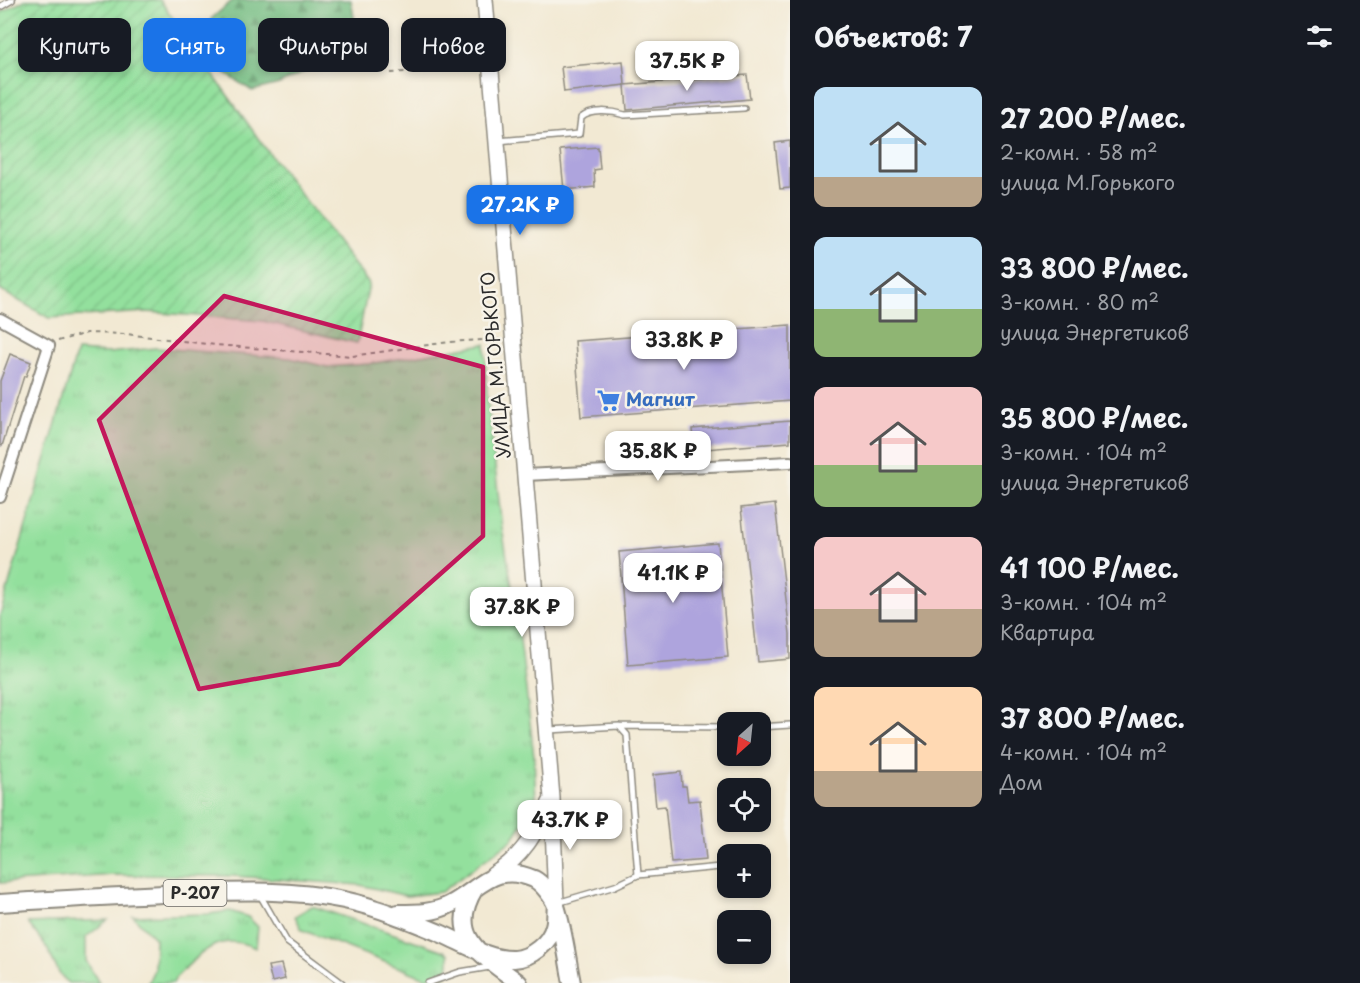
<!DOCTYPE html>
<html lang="ru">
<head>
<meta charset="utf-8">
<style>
	body { margin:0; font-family:"Playpen Sans",sans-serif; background:#242831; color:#f1f3f6; height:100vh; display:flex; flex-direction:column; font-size:22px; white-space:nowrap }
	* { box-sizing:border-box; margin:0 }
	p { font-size:20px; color:#9ea1a6 }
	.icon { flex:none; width:33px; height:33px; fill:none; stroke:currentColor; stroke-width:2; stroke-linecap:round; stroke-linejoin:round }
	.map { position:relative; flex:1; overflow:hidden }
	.details { display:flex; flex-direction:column; background:#171b24; width:570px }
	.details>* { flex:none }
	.top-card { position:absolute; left:18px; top:18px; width:570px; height:54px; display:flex; gap:12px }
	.needle { width:39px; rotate:207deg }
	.fabs { position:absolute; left:717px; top:712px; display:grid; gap:12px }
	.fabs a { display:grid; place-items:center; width:54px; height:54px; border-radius:12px; background:#171b24; box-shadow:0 3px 9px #0003; font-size:30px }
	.price { position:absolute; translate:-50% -51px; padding:0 14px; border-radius:12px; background:#fff; color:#222; font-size:20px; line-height:39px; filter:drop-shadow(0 2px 3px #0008) }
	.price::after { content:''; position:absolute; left:50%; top:36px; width:18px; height:14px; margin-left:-9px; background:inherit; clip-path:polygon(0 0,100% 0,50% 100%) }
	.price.selected { background:#1a73e8; color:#fff }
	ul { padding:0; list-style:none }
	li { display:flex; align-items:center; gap:18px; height:150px; padding:0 24px }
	li span { display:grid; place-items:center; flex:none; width:168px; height:120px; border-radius:12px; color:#555 }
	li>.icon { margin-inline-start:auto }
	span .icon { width:72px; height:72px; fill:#fffc; stroke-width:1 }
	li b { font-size:26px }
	h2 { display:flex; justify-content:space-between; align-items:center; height:72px; padding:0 24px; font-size:26px }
	.chip { padding:0 21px; border-radius:12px; background:#171b24; box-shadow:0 3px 9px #0003; font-size:21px; line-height:54px }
	.chip.selected { background:#1a73e8; color:#fff }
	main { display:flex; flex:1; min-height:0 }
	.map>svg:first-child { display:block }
	.grass { fill:url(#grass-tufts); stroke:#5f8664; stroke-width:1.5 }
	.forest { fill:url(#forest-firs); stroke:#507458; stroke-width:1.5 }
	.garden { fill:url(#garden-furrows); stroke:#5f8664; stroke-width:1.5 }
	.building { fill:#aea4dd }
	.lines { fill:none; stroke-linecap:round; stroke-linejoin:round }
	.service-casing { stroke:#8e8a7f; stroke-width:8 }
	.minor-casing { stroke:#8e8a7f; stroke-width:14 }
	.secondary-casing { stroke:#8e8a7f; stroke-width:18 }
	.primary-casing { stroke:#8e8a7f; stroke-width:20 }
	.path { stroke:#8e8a7f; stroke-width:2; stroke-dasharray:4.5 4.5; stroke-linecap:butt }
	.service { stroke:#fff; stroke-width:5 }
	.minor { stroke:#fff; stroke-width:10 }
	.secondary { stroke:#fff; stroke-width:15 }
	.primary { stroke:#fff; stroke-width:16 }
	.marked { fill:#c2185b; fill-opacity:0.2; stroke:#c2185b; stroke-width:4.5; stroke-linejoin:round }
	.labels { text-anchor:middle; stroke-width:5; stroke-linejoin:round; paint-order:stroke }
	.shield { fill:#f7f3e8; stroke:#686764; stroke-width:1.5 }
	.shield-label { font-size:16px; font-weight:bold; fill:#2b2b2b }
	.street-label { font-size:18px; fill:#2b2b2b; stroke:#f7f3e8 }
	.shop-label { font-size:18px; font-weight:bold; fill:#366cbe; stroke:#f7f3e8; text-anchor:start }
</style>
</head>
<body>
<main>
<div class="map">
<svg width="790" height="983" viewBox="0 0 790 983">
	<defs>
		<pattern id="grass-tufts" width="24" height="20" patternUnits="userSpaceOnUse" patternTransform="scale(1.5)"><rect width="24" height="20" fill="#93e09d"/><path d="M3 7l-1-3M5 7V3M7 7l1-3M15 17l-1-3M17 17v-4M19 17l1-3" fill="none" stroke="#7fc087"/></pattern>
		<pattern id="forest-firs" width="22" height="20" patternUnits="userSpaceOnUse" patternTransform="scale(1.5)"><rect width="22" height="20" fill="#76be84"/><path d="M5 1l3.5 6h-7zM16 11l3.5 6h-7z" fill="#619b6c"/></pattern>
		<pattern id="garden-furrows" width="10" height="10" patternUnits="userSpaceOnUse" patternTransform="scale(1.5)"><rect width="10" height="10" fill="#93e09d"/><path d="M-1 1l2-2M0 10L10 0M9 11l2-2" fill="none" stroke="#7fc087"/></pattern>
	</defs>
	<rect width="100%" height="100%" fill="#f7f3e8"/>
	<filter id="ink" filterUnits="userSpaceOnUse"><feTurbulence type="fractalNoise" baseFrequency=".0167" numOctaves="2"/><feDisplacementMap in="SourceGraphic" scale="12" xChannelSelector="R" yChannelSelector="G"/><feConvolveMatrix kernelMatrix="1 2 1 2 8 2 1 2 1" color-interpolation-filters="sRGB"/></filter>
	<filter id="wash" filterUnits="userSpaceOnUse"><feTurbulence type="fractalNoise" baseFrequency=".008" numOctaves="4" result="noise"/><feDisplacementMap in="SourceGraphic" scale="24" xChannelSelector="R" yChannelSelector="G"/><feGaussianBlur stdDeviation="1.35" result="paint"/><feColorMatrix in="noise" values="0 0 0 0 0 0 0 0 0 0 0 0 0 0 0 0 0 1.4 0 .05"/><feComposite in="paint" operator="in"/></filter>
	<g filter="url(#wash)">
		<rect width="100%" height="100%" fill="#f2e9d3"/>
		<path class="grass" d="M485,344L487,394L502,528L517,615L534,756L536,803L512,840L441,892L407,896L360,885L233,876L114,875L0,883V615L77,351L109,353L156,348L290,358L327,367L369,364Z
			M312,906L444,951L449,954V964L446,976L426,978L302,930L295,916Z
			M230,911L248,917L258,927L256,948C217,931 203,952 176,977L173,983H148L154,969L155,939L133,916L209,914Z
			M108,920L86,937V961L99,983H68L59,973L47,948L28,923Z"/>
		<path class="forest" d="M233,0H351L355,23L351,42L340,60L308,70L279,84L252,91L226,74L212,63L206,47L211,19Z"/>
		<path class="garden" d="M25,0H160L263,145L369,284L357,343L262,321L147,312L49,318L0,290V13Z"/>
		<g id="blocks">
			<path class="building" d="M623,61L625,85L564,92L561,67Z
				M747,75L750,99L627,110L625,85Z
				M790,141V188L780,189L775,143Z
				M598,147L600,169L594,170L595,187L564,190L560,150Z
				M790,325V401L581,417L575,341Z
				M10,354L31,362L26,376H24L2,446L0,445V381Z
				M790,421V442L694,450L692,429Z
				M775,504L790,634V659L758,662L741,508Z
				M718,543L728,657L628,665L619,552Z
				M681,772L682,786H686L688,801L700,800L706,860L671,863L665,806L656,807L653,775Z
				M281,964L285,979L272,982L268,966Z"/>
		</g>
	</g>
	<g filter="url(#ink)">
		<use href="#blocks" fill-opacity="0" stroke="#8e8a7f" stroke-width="1.5"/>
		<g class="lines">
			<defs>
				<path id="service" d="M0,7L12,0
					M498,141L579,134L581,118C591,109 612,111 625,115L744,108
					M619,726L728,727
					M760,727L790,725
					M549,730L619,726L627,735L638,875L615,886L557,903
					M638,875L720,867
					M260,895L287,942L342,983
					M428,983L460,972L490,967"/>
				<path id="minor" d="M0,319L49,346L0,497
					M525,475L790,462"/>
				<path id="secondary" d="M485,0L552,798L556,904
					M493,875C524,856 535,833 551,801"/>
				<path id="primary" d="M475,888C445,937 484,956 519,983
					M0,903C63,899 127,895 190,893C242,891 292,889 344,900C377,907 411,921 442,934C465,944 489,960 514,959C531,958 550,943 554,926C556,920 555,911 556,904
					M398,913C416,913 435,913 451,904C482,887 495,862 534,879C542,883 553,897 556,906C564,931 567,958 572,983"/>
			</defs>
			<use href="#service" class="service-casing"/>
			<use href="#minor" class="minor-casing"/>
			<use href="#secondary" class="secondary-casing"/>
			<use href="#primary" class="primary-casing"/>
			<path class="path" d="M391,73L478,66
				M58,341L87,333L126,334L215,345L352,356L449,342L499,339"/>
			<use href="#service" class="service"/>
			<use href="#minor" class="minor"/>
			<use href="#secondary" class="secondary"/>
			<use href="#primary" class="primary"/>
		</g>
	</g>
	<path class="marked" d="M224,296L483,367V536L339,664L199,689L99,420Z"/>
	<defs>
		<symbol id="supermarket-bare" viewBox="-9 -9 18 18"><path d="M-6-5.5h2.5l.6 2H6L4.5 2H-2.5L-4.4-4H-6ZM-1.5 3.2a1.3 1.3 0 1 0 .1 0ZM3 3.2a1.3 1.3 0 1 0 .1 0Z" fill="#3f7fe0" stroke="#f7f3e8" stroke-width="2.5" paint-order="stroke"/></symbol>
	</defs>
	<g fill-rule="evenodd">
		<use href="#supermarket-bare" x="592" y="384" width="33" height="33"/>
	</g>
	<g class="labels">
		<rect class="shield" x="163.5" y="880" width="63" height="26" rx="4.5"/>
		<g class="shield-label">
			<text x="195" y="899">Р-207</text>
		</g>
		<g class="street-label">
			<text transform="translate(496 365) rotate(-95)" y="6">УЛИЦА М.ГОРЬКОГО</text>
		</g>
		<g class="shop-label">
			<text x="626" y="406">Магнит</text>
		</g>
	</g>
</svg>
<div class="fabs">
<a><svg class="needle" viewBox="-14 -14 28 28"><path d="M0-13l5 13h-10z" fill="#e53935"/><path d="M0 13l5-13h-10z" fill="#9ea1a6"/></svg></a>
<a><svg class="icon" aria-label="locate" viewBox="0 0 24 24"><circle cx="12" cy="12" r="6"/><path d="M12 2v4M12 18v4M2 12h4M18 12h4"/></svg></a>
<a>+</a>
<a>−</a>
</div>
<b class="price" style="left:687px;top:92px">37.5K ₽</b>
<b class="price selected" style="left:520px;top:236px">27.2K ₽</b>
<b class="price" style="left:684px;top:371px">33.8K ₽</b>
<b class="price" style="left:658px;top:482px">35.8K ₽</b>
<b class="price" style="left:673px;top:604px">41.1K ₽</b>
<b class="price" style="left:522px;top:638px">37.8K ₽</b>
<b class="price" style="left:570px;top:851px">43.7K ₽</b>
<div class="top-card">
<a class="chip">Купить</a>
<a class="chip selected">Снять</a>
<a class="chip">Фильтры</a>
<a class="chip">Новое</a>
</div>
</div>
<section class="details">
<h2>Объектов: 7<svg class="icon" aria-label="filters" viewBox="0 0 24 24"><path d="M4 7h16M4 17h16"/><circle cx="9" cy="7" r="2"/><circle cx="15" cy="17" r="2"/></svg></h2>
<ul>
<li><span style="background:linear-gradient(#bfe0f5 75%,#b9a48a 0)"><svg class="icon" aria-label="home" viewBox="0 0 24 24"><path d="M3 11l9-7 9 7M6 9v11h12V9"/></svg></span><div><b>27 200 ₽/мес.</b><p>2-комн. · 58 m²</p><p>улица М.Горького</p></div></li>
<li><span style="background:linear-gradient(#bfe0f5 60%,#8fb573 0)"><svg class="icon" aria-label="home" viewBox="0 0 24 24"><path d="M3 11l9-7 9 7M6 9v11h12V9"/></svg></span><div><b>33 800 ₽/мес.</b><p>3-комн. · 80 m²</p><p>улица Энергетиков</p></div></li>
<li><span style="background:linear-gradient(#f6c9c9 65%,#8fb573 0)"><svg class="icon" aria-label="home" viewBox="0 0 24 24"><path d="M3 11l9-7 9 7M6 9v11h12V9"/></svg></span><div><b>35 800 ₽/мес.</b><p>3-комн. · 104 m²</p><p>улица Энергетиков</p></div></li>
<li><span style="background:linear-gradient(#f6c9c9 60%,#b9a48a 0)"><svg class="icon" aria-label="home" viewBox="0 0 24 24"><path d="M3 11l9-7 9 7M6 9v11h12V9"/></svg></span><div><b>41 100 ₽/мес.</b><p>3-комн. · 104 m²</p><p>Квартира</p></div></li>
<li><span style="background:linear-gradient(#ffd9b3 70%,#b9a48a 0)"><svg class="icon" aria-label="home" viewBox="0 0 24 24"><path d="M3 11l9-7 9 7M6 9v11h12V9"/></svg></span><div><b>37 800 ₽/мес.</b><p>4-комн. · 104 m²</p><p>Дом</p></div></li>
</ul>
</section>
</main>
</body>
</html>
